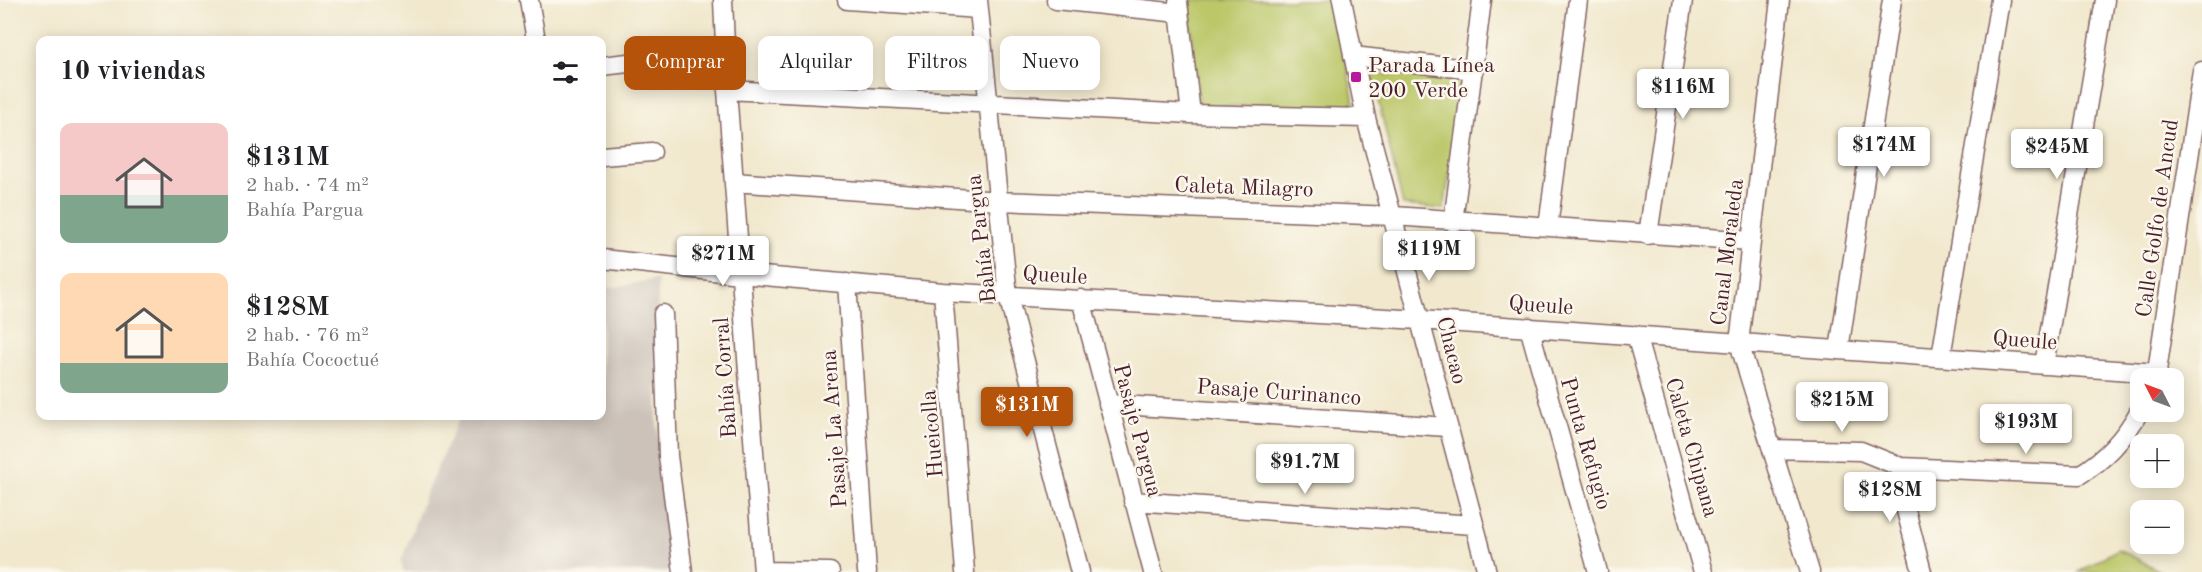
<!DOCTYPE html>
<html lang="es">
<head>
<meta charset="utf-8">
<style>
	body { margin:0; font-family:"Old Standard TT",serif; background:#f2f2f2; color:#202124; height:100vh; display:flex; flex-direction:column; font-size:22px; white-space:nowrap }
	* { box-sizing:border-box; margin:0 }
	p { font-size:20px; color:#757577 }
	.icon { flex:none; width:33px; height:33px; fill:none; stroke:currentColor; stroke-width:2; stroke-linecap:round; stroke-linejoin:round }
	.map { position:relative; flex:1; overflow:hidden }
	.drawer { position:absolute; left:36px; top:36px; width:570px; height:384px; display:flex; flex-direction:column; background:#fff; border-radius:12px; box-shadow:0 3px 15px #0003 }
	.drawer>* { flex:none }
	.hud { position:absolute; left:624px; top:36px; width:570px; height:54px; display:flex; gap:12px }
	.needle { width:39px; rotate:312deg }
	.controls { position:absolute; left:2130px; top:368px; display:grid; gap:12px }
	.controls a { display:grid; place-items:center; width:54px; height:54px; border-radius:12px; background:#fff; box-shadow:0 3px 15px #0003; font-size:30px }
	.price { position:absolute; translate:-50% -51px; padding:0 14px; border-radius:6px; background:#fff; color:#222; font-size:20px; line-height:39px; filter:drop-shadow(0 2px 3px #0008) }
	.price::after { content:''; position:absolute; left:50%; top:36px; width:18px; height:14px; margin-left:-9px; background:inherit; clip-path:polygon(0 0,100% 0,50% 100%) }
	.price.selected { background:#b45309; color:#fff }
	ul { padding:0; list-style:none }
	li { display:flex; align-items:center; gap:18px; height:150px; padding:0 24px }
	li span { display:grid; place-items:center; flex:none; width:168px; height:120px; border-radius:12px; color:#555 }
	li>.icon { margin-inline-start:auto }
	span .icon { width:72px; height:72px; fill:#fffc; stroke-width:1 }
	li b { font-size:26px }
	h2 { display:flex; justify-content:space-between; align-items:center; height:72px; padding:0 24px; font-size:26px }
	.pill { padding:0 21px; border-radius:12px; background:#fff; box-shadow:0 3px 15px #0003; font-size:21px; line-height:54px }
	.pill.selected { background:#b45309; color:#fff }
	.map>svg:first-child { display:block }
	.industrial { fill:#ccc2b9 }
	.green { fill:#bbc769; stroke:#82734a; stroke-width:1.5 }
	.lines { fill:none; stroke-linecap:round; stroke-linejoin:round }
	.minor-casing { stroke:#846564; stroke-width:21 }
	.minor { stroke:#fff; stroke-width:18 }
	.poi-dot { fill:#b5179e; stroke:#fbf7ec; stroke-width:2 }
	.labels { text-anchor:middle; stroke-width:5; stroke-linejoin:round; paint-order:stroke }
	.poi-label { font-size:22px; fill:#4a1f2b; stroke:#fbf7ec; text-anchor:start }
	.street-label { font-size:22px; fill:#4a1f2b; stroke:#fbf7ec }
</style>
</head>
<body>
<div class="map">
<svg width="2202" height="572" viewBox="0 0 2202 572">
	<rect width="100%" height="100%" fill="#fbf7ec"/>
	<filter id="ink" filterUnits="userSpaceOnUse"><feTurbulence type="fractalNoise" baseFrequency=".0167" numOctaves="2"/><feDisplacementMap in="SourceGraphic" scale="12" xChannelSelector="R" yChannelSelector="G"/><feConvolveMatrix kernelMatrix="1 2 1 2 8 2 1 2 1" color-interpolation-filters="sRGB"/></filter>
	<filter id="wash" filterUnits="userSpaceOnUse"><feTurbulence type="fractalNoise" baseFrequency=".008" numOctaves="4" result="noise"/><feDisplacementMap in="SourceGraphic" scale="24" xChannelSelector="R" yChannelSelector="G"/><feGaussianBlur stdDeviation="1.35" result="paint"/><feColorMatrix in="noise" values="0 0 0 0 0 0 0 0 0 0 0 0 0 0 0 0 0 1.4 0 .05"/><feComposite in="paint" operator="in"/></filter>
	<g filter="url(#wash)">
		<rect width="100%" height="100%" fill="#f1e8cd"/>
		<path class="industrial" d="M658,279L657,424L673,572H404L401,562L425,495L460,416H602V287H616Z"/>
		<path class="green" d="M1188,0H1335L1355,109L1199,105Z
			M1372,74L1464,78L1444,209L1403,205Z
			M2118,549L2162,572H2079Z"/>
	</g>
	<g filter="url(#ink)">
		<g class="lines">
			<defs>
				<path id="minor" d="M529,0L536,40
					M723,0L727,90L763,572
					M847,0L979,9
					M978,0L1008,296L1080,572
					M1056,0L1179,13
					M1342,0L1366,118L1487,572
					M1780,0L1739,343L1810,572
					M1178,2L1191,114
					M1353,56L1474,70
					M602,66L645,61
					M727,90L1191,114L1366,118
					M602,156L652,152
					M734,182L999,201L1394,216L1751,241
					M1453,222L1482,0
					M1548,227L1578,0
					M1648,235L1683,0
					M602,259L740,274L943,292L1420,320L2158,373
					M847,283L867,572
					M943,292L965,572
					M1081,299L1153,572
					M663,314L668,456L683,572
					M1529,327L1598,572
					M1636,335L1703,572
					M1839,350L1892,0
					M1941,357L2000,0
					M2044,365L2105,0
					M2156,378L2202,71
					M1108,404L1447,427
					M1772,449L1861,451L1901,467L2079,475C2106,459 2125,438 2140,410
					M1901,467L1902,495L1922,572
					M1133,501L1473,525
					M763,571L830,572"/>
			</defs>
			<use href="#minor" class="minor-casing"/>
			<use href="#minor" class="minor"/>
		</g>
	</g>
	<rect class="poi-dot" x="1350" y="71" width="12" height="12" rx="3"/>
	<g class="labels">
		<g class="poi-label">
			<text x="1368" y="72">Parada Línea<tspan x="1368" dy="25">200 Verde</tspan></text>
		</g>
		<g class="street-label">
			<text transform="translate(1244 186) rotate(2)" y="8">Caleta Milagro</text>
			<text transform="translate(2156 218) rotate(-82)" y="8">Calle Golfo de Ancud</text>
			<text transform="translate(980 239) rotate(-97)" y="8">Bahía Pargua</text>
			<text transform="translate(1726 252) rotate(-83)" y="8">Canal Moraleda</text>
			<text transform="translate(1055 274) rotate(3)" y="8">Queule</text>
			<text transform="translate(1541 304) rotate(4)" y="8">Queule</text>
			<text transform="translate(2025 339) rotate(4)" y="8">Queule</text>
			<text transform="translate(1453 350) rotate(76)" y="8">Chacao</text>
			<text transform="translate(724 378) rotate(-94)" y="8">Bahía Corral</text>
			<text transform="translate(1279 391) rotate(4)" y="8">Pasaje Curinanco</text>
			<text transform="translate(833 429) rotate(-94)" y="8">Pasaje La Arena</text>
			<text transform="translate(1139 430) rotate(75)" y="8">Pasaje Pargua</text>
			<text transform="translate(931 434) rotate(-95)" y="8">Hueicolla</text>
			<text transform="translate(1587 443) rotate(74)" y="8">Punta Refugio</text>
			<text transform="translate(1693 447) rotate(74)" y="8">Caleta Chipana</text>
		</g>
	</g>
</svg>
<div class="controls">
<a><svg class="needle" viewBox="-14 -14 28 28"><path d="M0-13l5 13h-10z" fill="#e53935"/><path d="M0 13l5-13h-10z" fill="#757577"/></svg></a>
<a>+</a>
<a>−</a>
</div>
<b class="price" style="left:1683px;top:120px">$116M</b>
<b class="price" style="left:1884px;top:178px">$174M</b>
<b class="price" style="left:2057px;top:180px">$245M</b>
<b class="price" style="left:1429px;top:282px">$119M</b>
<b class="price" style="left:723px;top:287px">$271M</b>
<b class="price" style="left:1842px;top:433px">$215M</b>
<b class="price selected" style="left:1027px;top:438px">$131M</b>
<b class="price" style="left:2026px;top:455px">$193M</b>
<b class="price" style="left:1305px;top:495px">$91.7M</b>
<b class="price" style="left:1890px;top:523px">$128M</b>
<div class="hud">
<a class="pill selected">Comprar</a>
<a class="pill">Alquilar</a>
<a class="pill">Filtros</a>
<a class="pill">Nuevo</a>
</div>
<section class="drawer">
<h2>10 viviendas<svg class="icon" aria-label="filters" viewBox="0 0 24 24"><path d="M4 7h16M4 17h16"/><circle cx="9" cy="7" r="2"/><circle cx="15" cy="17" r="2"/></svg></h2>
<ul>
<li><span style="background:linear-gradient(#f6c9c9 60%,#7fa58c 0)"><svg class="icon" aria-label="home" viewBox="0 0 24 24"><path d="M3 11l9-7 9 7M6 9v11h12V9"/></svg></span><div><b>$131M</b><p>2 hab. · 74 m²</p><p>Bahía Pargua</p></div></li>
<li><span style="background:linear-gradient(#ffd9b3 75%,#7fa58c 0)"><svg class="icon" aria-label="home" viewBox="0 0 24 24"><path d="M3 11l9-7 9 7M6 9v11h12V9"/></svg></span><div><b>$128M</b><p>2 hab. · 76 m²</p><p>Bahía Cococtué</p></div></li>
</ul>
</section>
</div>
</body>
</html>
